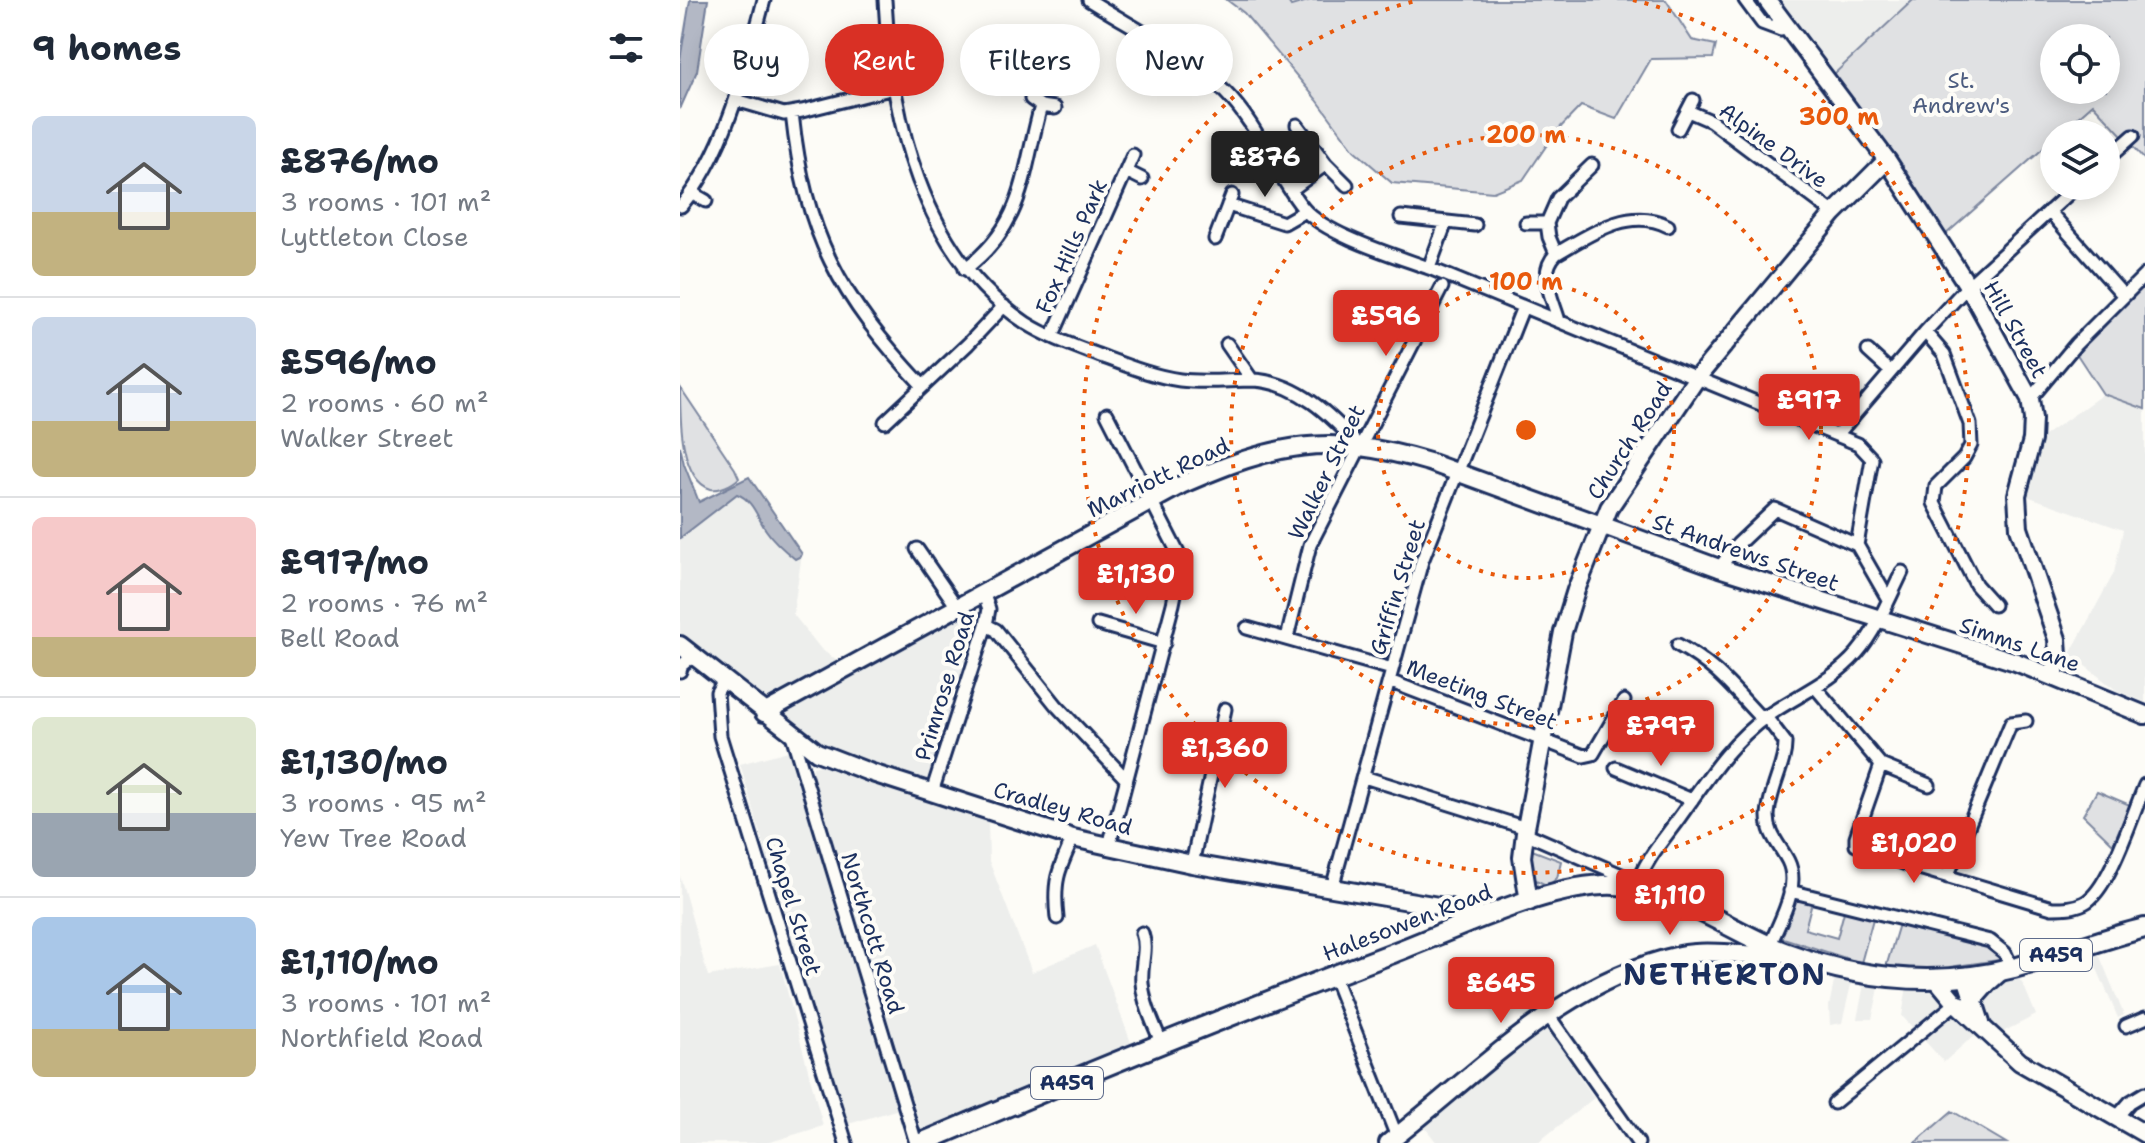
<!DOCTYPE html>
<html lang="en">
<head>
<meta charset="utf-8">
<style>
	body { margin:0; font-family:"Shantell Sans",sans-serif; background:#f6f6f7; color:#1f2937; height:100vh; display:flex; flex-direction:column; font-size:30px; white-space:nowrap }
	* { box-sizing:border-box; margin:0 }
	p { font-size:26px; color:#747a83 }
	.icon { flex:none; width:44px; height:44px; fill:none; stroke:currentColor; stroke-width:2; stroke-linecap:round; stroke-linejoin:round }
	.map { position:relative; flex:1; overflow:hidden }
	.side { display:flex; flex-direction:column; background:#fff; width:680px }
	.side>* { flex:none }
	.guide { position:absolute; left:24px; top:24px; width:760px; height:72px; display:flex; gap:16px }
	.fabs { position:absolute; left:1360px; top:24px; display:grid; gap:16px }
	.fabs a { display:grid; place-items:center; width:80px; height:80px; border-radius:50%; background:#fff; box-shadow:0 4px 20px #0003; font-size:40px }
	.price { position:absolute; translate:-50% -68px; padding:0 18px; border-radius:8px; background:#d93025; color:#fff; font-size:26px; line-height:52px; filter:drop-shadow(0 2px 4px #0008) }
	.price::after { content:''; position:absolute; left:50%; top:48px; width:24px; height:18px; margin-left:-12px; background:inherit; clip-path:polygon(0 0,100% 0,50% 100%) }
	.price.active { background:#222; color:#fff }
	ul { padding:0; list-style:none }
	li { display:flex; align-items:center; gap:24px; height:200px; padding:0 32px }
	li+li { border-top:2px solid #e0e1e3 }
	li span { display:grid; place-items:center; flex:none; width:224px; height:160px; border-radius:12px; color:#555 }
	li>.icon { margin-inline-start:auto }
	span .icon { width:96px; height:96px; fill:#fffc; stroke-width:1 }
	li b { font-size:34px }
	h2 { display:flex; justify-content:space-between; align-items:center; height:96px; padding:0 32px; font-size:34px }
	.tag { padding:0 28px; border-radius:36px; background:#fff; box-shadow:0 4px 20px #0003; font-size:28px; line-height:72px }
	.tag.active { background:#d93025; color:#fff }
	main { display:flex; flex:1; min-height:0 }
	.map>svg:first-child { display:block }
	.built { fill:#edeeec }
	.green { fill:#e0e1e3; stroke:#7e88a0; stroke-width:2; fill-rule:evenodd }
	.water { fill:#b3b8c5; stroke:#76819c; stroke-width:2 }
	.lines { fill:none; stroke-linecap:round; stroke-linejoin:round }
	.street-casing { stroke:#1b2f5e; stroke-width:17 }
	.secondary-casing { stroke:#1b2f5e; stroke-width:22 }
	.primary-casing { stroke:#1b2f5e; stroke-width:24 }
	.street { stroke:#fdfcf7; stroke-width:11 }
	.secondary { stroke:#fdfcf7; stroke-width:16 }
	.primary { stroke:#fdfcf7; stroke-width:18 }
	.ring { fill:none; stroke:#e8590c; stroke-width:4; stroke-dasharray:4 8 }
	.labels { text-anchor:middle; stroke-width:8; stroke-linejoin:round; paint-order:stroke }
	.shield { fill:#fdfcf7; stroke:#5f6c8c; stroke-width:2 }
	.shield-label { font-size:20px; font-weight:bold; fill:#1b2f5e }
	.park-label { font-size:22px; fill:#4c5c7f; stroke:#fdfcf7 }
	.street-label { font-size:22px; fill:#1b2f5e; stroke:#fdfcf7 }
	.district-label { font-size:30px; font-weight:bold; letter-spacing:2px; fill:#1b2f5e; stroke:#fdfcf7 }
	.centre { fill:#e8590c; stroke:#fdfcf7; stroke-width:4 }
	.ring-label { font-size:24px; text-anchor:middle; font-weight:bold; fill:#e8590c; stroke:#fdfcf7; stroke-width:8; stroke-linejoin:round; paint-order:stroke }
</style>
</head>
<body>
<main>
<section class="side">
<h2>9 homes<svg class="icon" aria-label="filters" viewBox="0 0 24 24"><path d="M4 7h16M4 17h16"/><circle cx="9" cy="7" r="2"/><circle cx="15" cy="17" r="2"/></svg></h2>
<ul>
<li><span style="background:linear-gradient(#c9d6e8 60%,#c2b280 0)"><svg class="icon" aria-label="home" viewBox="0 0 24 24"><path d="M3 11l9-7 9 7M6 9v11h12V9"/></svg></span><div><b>£876/mo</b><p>3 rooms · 101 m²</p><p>Lyttleton Close</p></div></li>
<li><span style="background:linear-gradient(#c9d6e8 65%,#c2b280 0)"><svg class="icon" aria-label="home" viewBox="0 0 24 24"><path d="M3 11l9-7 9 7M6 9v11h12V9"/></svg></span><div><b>£596/mo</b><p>2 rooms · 60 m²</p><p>Walker Street</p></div></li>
<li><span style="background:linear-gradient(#f6c9c9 75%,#c2b280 0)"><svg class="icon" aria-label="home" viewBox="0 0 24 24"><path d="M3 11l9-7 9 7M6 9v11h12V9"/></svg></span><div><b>£917/mo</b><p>2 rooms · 76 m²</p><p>Bell Road</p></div></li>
<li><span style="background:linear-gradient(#dfe7d0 60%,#9aa5b1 0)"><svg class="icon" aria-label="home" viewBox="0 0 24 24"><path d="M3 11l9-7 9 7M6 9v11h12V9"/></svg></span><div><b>£1,130/mo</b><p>3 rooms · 95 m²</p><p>Yew Tree Road</p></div></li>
<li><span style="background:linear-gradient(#a9c7e8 70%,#c2b280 0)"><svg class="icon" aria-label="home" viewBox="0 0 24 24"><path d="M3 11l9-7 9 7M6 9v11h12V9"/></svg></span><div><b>£1,110/mo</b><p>3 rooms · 101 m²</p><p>Northfield Road</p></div></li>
</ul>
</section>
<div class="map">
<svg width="1465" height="1143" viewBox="0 0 1465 1143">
	<rect width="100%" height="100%" fill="#fdfcf7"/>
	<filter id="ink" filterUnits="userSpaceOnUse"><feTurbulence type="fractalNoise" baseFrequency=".0125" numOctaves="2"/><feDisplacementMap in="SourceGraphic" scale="16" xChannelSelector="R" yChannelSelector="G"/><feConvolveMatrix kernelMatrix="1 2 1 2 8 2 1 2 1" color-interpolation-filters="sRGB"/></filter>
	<g filter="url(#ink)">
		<path class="built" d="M1100,0H1233L1153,75Z
			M1423,394L1465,409V702L1436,690L1390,654L1434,573L1443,530L1347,496L1361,438Z
			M69,477L122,554L113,614L141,649L161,664L84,713L0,645V525Z
			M295,610L299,619L246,782L161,751L127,734L108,717L107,712Z
			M108,751L219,1109L165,1125L60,764Z
			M142,765L308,821L309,861L352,972L415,945L453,1048L386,1072L242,1130L132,778L133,767Z
			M0,876L28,976L100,964L143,1126L87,1143H0Z
			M1414,942L1444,1015L1438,1018L1407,945Z
			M1157,968L1174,972L1162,1023L1150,1025L1149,1006Z
			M1332,968L1344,986L1356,1015L1311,1038L1305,1032L1290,1039L1264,1062L1222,1016L1228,980Z
			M1186,975L1201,977L1198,993L1192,1019H1177Z
			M867,1028L914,1098L857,1143H757L743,1125Z"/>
		<path class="green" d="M547,0H607L611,6L631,0H986L1012,40L1036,45L1033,58L971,59L936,119L901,106L875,133L843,180L813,192L712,183L674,150L637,100L564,13Z
			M1233,0H1465V160L1413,104L1379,134H1374V139L1264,236L1212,154L1153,75ZM1374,38H1426V90H1374Z
			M1465,285V409L1423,394L1396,353Z
			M0,387L55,469L59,478C53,484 39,491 31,489C0,480 0,418 0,387Z
			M1417,791L1450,805L1433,844L1403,815Z
			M852,850L881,861L877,878L868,886L854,879L851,870Z
			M1118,898L1132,902L1125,929L1157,938L1165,908L1194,915L1181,963L1100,937L1113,900Z
			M1219,924L1313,948L1319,953V960L1248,970L1206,967Z
			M1272,1111L1326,1143H1235Z"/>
		<path class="water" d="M10,0H28L17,71L0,109V60Z
			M0,446L4,464L19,502L69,477L122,554L121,556L115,559C105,551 94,542 86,530C77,517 73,500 57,494L0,538Z"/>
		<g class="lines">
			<defs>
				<path id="street" d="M205,0C211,117 241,254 346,323C368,337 394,346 418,355C445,365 472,376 500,380C524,383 549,380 573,380C617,382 651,415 679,446
					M409,0C455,29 507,54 545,92C579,126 594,172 623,208C645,235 716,256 749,268L1178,444L1192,459L1177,545
					M1065,0L1082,23L1101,30L1106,27
					M351,99L361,106L375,108
					M56,100L104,114L122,111L214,88
					M1008,111L1031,121L1154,213
					M112,113C125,235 159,296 242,385
					M617,125L646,164L667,185
					M998,129L1013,100
					M1426,160L1453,136
					M446,171L462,179
					M611,190L646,164
					M12,193L26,201
					M548,205L604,223L625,211
					M1,206C46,152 66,67 84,0
					M1369,211L1444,296
					M721,217L795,225
					M846,223H867L878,198L912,165
					M867,223L869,237L876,254
					M535,239L552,195
					M749,268L766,222
					M285,269C346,223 342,173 361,106
					M879,321C873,299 857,273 876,254C909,235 949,206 988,226
					M1245,332L1264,354L1290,424L1291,445L1284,458L1256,486L1254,503L1296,585L1314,605
					M372,337L453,155
					M547,344L572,380
					M1188,351L1210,371
					M1350,399L1396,344L1465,275
					M427,414L498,553L500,570L493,604L429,846
					M205,422L288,344L324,306
					M1157,435L1245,332L1288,286L1397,186
					M237,549L277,607
					M1039,568L1058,544L1095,509L1177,545L1208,599
					M418,624L484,643
					M306,625L316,630L376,705L445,778
					M567,628L712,669
					M607,638L630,545L762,287
					M998,645C1034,665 1049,684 1077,714L1086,717L1105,742C1106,764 1089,790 1088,816C1088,835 1100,845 1108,861C1121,887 1099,922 1090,945
					M0,671L2,665L13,656
					M44,680L37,692L40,736L166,1143
					M709,681L904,756L913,754L944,701
					M1136,688L1201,765L1249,785
					M112,735L236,1143
					M1201,765L1176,837V845L1226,864L1372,908C1383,908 1394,908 1404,903C1429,891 1453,813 1465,785
					M936,768L1012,800
					M684,777L846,828
					M252,792L306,625L309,609L303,592
					M845,833L946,877L951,885
					M512,864L545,709
					M1267,877L1331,723L1346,721
					M957,886C964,861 984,839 999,818C1025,782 1049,743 1087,716C1117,695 1152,682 1177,653C1196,631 1209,599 1222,572
					M652,888L742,561L843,307
					M1110,891L1310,941L1325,953L1332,968
					M377,918C373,881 378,871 393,838
					M462,933C468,950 460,965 462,983C464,1005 474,1025 482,1044
					M653,975L717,1137
					M868,1015L958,1143
					M1446,1026L1465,1018
					M1154,1103L1276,1003L1281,1002
					M1436,1118L1450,1102L1465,1093"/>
				<path id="secondary" d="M1087,0L1207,160L1288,286L1350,399L1353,419L1352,440L1337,495L1339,528L1377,639L1378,656L1374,677
					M0,645L137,752L189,772L393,838L429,846L512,864L770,908L790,922
					M84,713L501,485C597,443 646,432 749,462L1039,568L1336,662L1465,715
					M849,902L842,857L845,833L883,632L896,590L929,508L1016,379L1154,213L1207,160
					M1286,977L1301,1023
					M1257,980L1276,1003L1340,1062L1465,1134
					M1292,1001L1308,983L1324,969
					M708,1143C800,1072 882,981 1000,955C1035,948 1070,959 1104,952"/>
				<path id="primary" d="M241,1143C397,1077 554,1013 713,953C773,930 860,888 923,885C985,881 1047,930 1104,952C1180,980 1256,988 1334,968C1378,956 1421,939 1465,928"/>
			</defs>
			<use href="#street" class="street-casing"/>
			<use href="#secondary" class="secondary-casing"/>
			<use href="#primary" class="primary-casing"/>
			<use href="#street" class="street"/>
			<use href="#secondary" class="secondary"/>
			<use href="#primary" class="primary"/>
		</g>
	</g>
	<g class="ring">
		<circle cx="846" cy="430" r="148"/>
		<circle cx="846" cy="430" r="295"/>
		<path d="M953 0A443 443 0 1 1 739 0"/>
	</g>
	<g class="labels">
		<g class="shield">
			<rect x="1340" y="939" width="72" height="32" rx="6"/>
			<rect x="351" y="1067" width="72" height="32" rx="6"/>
		</g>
		<g class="shield-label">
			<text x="1376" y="962">A459</text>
			<text x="387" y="1090">A459</text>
		</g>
		<g class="park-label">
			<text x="1281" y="88">St.<tspan x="1281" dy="25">Andrew's</tspan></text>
		</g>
		<g class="street-label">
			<text transform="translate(1094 145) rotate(36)" y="8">Alpine Drive</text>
			<text transform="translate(391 246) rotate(-66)" y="8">Fox Hills Park</text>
			<text transform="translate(1336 329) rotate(61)" y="8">Hill Street</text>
			<text transform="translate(949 440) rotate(-57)" y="8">Church Road</text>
			<text transform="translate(646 472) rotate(-64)" y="8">Walker Street</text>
			<text transform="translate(478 477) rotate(-26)" y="8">Marriott Road</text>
			<text transform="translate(1066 552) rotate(19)" y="8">St Andrews Street</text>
			<text transform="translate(717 587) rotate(-73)" y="8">Griffin Street</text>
			<text transform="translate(1340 644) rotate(19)" y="8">Simms Lane</text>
			<text transform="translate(264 686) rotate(-73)" y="8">Primrose Road</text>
			<text transform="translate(802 694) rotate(21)" y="8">Meeting Street</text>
			<text transform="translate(383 808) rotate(16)" y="8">Cradley Road</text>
			<text transform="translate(114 906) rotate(73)" y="8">Chapel Street</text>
			<text transform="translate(727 922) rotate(-21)" y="8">Halesowen Road</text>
			<text transform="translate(193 933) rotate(73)" y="8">Northcott Road</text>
		</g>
		<g class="district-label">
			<text x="1045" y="985">NETHERTON</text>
		</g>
	</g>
	<circle cx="846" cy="430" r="12" class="centre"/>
	<g class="ring-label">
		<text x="1159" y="125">300 m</text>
		<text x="846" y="143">200 m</text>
		<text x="846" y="290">100 m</text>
	</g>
</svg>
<div class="fabs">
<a><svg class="icon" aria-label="locate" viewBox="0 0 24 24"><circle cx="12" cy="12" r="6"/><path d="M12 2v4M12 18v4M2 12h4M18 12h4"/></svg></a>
<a><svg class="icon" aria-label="layers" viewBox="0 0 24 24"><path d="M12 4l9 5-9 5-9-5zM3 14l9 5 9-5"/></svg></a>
</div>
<b class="price active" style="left:585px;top:199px">£876</b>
<b class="price" style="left:706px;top:358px">£596</b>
<b class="price" style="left:1129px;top:442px">£917</b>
<b class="price" style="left:456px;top:616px">£1,130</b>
<b class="price" style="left:981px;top:768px">£797</b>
<b class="price" style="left:545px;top:790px">£1,360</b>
<b class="price" style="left:1234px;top:885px">£1,020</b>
<b class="price" style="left:990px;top:937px">£1,110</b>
<b class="price" style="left:821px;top:1025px">£645</b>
<div class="guide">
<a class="tag">Buy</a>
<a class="tag active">Rent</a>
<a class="tag">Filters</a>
<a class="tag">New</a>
</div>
</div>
</main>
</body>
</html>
